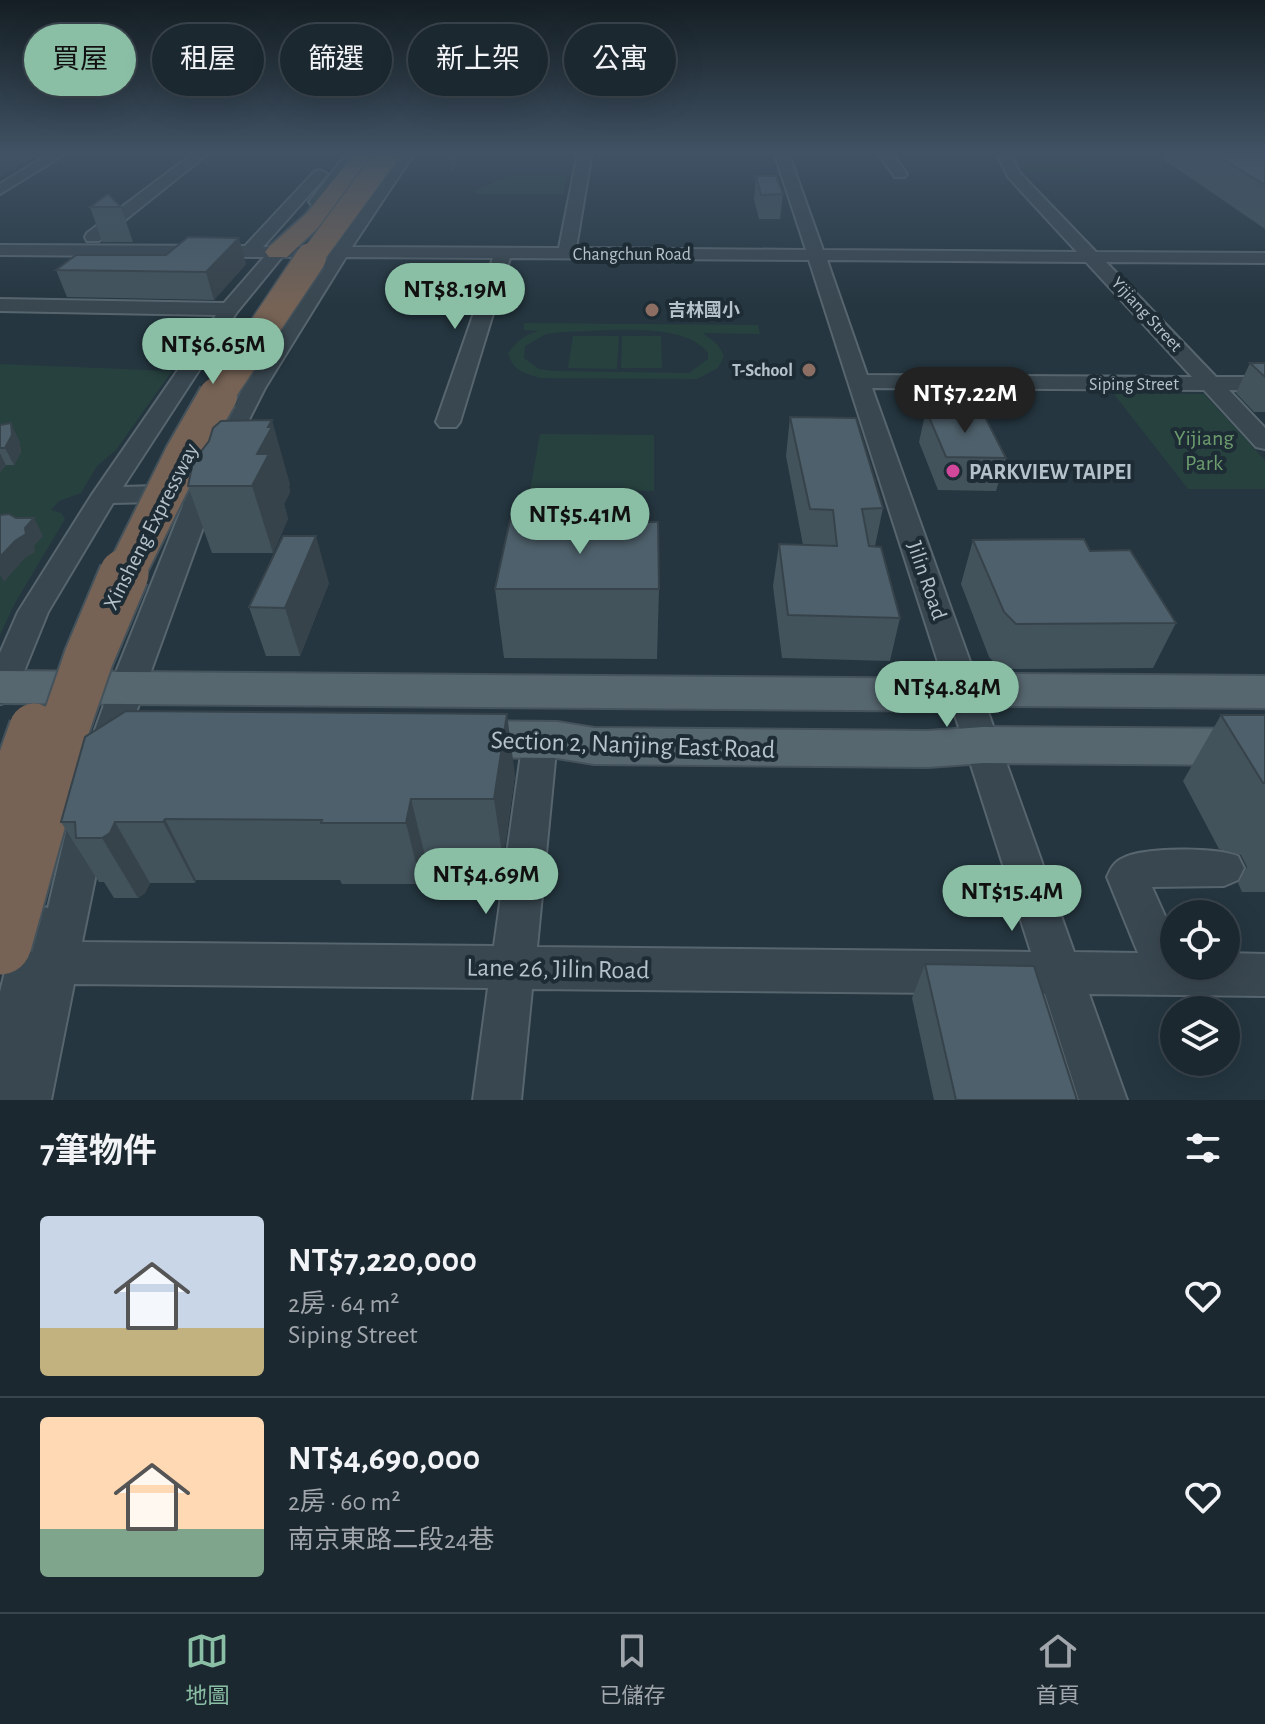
<!DOCTYPE html>
<html lang="zh-TW">
<head>
<meta charset="utf-8">
<style>
	body { margin:0; font-family:"Alegreya Sans","Noto Sans TC",sans-serif; background:#29343c; color:#f1f3f6; height:100vh; display:flex; flex-direction:column; font-size:30px; white-space:nowrap }
	* { box-sizing:border-box; margin:0 }
	p { font-size:26px; color:#a0a6ab }
	.icon { flex:none; width:44px; height:44px; fill:none; stroke:currentColor; stroke-width:2; stroke-linecap:round; stroke-linejoin:round }
	.map { position:relative; height:1100px; overflow:hidden }
	.side { display:flex; flex-direction:column; background:#1c2830; flex:1 }
	.side>* { flex:none }
	.top-card { position:absolute; left:24px; top:24px; width:800px; height:72px; display:flex; gap:16px }
	.buttons { position:absolute; left:1160px; top:900px; display:grid; gap:16px }
	.buttons a { display:grid; place-items:center; width:80px; height:80px; border-radius:50%; background:#1c2830; box-shadow:0 8px 32px #0002,0 0 0 2px #3a444c; font-size:40px }
	.price { position:absolute; translate:-50% -68px; padding:0 18px; border-radius:28px; background:#8abfa5; color:#111; font-size:26px; line-height:52px; filter:drop-shadow(0 2px 4px #0008) }
	.price::after { content:''; position:absolute; left:50%; top:48px; width:24px; height:18px; margin-left:-12px; background:inherit; clip-path:polygon(0 0,100% 0,50% 100%) }
	.price.current { background:#222; color:#fff }
	ul { padding:0; list-style:none }
	li { display:flex; align-items:center; gap:24px; height:200px; padding:0 40px }
	li+li { border-top:2px solid #3a444c }
	li span { display:grid; place-items:center; flex:none; width:224px; height:160px; border-radius:8px; color:#555 }
	li>.icon { margin-inline-start:auto }
	span .icon { width:96px; height:96px; fill:#fffc; stroke-width:1 }
	li b { font-size:34px }
	h2 { display:flex; justify-content:space-between; align-items:center; height:96px; padding:0 40px; font-size:34px }
	.pill { padding:0 28px; border-radius:36px; background:#1c2830; box-shadow:0 8px 32px #0002,0 0 0 2px #3a444c; font-size:28px; line-height:72px }
	.pill.current { background:#8abfa5; color:#111 }
	.tab-bar { display:flex; justify-content:space-around; align-items:center; height:112px; border-top:2px solid #3a444c; background:#1c2830; font-size:22px; color:#a0a6ab }
	.tab-bar a { display:grid; justify-items:center; gap:4px }
	.tab-bar .current { color:#8abfa5 }
	.map>svg:first-child { display:block }
	.green { fill:#27413f; fill-rule:evenodd }
	.lines { fill:none; stroke-linecap:round; stroke-linejoin:round }
	.minor-casing { stroke:#57656e; stroke-width:4 }
	.major-casing { stroke:#45535c; stroke-width:4 }
	.highway-casing { stroke:#44525b; stroke-width:4 }
	.minor { fill:#394750; fill-rule:evenodd }
	.major { fill:#576770; fill-rule:evenodd }
	.highway { fill:#766356; fill-rule:evenodd }
	.highway-bridge-far4-casing { stroke:#44525b; stroke-width:25; stroke-linecap:butt }
	.highway-bridge-far3-casing { stroke:#44525b; stroke-width:33; stroke-linecap:butt }
	.highway-bridge-far2-casing { stroke:#44525b; stroke-width:42; stroke-linecap:butt }
	.highway-bridge-far1-casing { stroke:#44525b; stroke-width:53; stroke-linecap:butt }
	.highway-bridge-casing { stroke:#44525b; stroke-width:67; stroke-linecap:butt }
	.highway-bridge-far4 { stroke:#766356; stroke-width:23 }
	.highway-bridge-far3 { stroke:#766356; stroke-width:30 }
	.highway-bridge-far2 { stroke:#766356; stroke-width:38 }
	.highway-bridge-far1 { stroke:#766356; stroke-width:49 }
	.highway-bridge { stroke:#766356; stroke-width:63 }
	.wall { fill:#43535c }
	.shaded-wall { fill:#37434b }
	.building { fill:#4e606b; stroke:#37434b; stroke-width:2 }
	.education-dot { fill:#8d6e63; stroke:#1e2c35; stroke-width:3 }
	.hotel-dot { fill:#d1479c; stroke:#1e2c35; stroke-width:3 }
	.labels { text-anchor:middle; stroke-width:8; stroke-linejoin:round; paint-order:stroke }
	.far-street-label { font-size:18px; fill:#b5c2cb; stroke:#1e2c35 }
	.far-poi-label { font-size:18px; font-weight:bold; fill:#b5c2cb; stroke:#1e2c35; text-anchor:start }
	.park-label { font-size:22px; fill:#6c9c6d; stroke:#1e2c35 }
	.poi-label { font-size:22px; font-weight:bold; fill:#b5c2cb; stroke:#1e2c35; text-anchor:start }
	.street-label { font-size:22px; fill:#b5c2cb; stroke:#1e2c35 }
	.near-street-label { font-size:26px; fill:#b5c2cb; stroke:#1e2c35 }
</style>
</head>
<body>
<div class="map">
<svg width="1265" height="1100" viewBox="0 0 1265 1100">
	<rect width="100%" height="100%" fill="#253640"/>
	<path class="green" d="M1008,152H1066L1089,172H1019Z
		M510,175H567L564,194H478L474,191Z
		M524,323L758,325L760,334L703,333L718,345L724,356L718,368L697,379L541,378C525,374 512,370 508,353C517,341 526,334 539,331L524,330ZM562,332C600,332 684,320 708,353V359L689,373L554,371L539,369L524,358L525,346L546,334Z
		M573,336H619L617,369L568,368Z
		M622,336H661L662,368H621Z
		M0,364L172,371L116,450L97,466L81,493L59,501L51,510L61,513L65,519L15,603L0,635Z
		M1113,393L1204,394L1265,460V489H1188Z
		M540,434L654,435V491L530,490Z"/>
	<g class="lines">
		<defs>
			<path id="minor" d="M52,152H68L0,194V184Z
				M195,152H210L99,241H87L85,237L87,233Z
				M348,152H362L322,205H312L309,202Z
				M401,152H415L352,247L559,248L578,152H592L576,248L806,250L774,152H788L823,250L1077,252L1008,177L996,152H1010L1019,172L1096,252L1265,253V263L1106,262L1216,377H1265V391L1229,390L1265,428V449L1256,447L1204,390L872,388L1074,952L1138,953L1107,877C1111,868 1114,862 1123,858C1144,847 1216,847 1238,856L1244,868L1238,880L1224,886L1152,887L1174,936V966H1226V953L1265,954V996L1089,994L1127,1100H1079L1045,994L532,989L521,1100H473L488,988L74,984L51,1100H0V992L13,939L0,936V898L48,908L70,815L76,804L89,799L102,804L108,815L82,942L494,946L523,740L528,730L540,726L552,730L557,740L537,947L1031,952L809,260L510,258L460,422L456,427H440L436,422L493,258L346,257L265,388L225,467L118,762L105,766L92,762L87,752L114,677L183,505L155,502L113,503L48,612L12,701L0,704V653L18,612L91,496L216,315L0,311V299L224,303L264,257L0,255V245L245,246L315,171L320,170L327,174L325,177L263,247H273L284,239L290,240L291,247H335ZM282,257H328L243,388L188,493L155,486L123,487L237,312ZM827,260L1086,262L1192,377L867,375Z
				M877,152H891L907,174L905,177H895Z"/>
			<path id="major" d="M0,671L966,679L1013,674L1265,676V708L1013,706L966,711L0,703Z
				M462,721L557,722L594,728L928,731L983,727L1265,729V765L983,763L928,767L594,764L557,758L462,757L446,751L440,739L446,727Z"/>
			<path id="highway" d="M356,152H376L322,224L287,257H269L265,252L269,247L306,214Z"/>
		</defs>
		<use href="#minor" class="minor-casing"/>
		<use href="#major" class="major-casing"/>
		<use href="#highway" class="highway-casing"/>
		<use href="#minor" class="minor"/>
		<use href="#major" class="major"/>
		<use href="#highway" class="highway"/>
		<defs>
			<path id="highway-bridge-far4" d="M310,260L389,152"/>
			<path id="highway-bridge-far3" d="M217,398L311,258"/>
			<path id="highway-bridge-far2" d="M124,576L184,455L218,396"/>
			<path id="highway-bridge-far1" d="M7,805L34,728
				M38,805L89,657L124,574"/>
			<path id="highway-bridge" d="M0,826L8,803
				M0,943L39,803"/>
		</defs>
		<use href="#highway-bridge-far4" class="highway-bridge-far4-casing"/>
		<use href="#highway-bridge-far3" class="highway-bridge-far3-casing"/>
		<use href="#highway-bridge-far2" class="highway-bridge-far2-casing"/>
		<use href="#highway-bridge-far1" class="highway-bridge-far1-casing"/>
		<use href="#highway-bridge" class="highway-bridge-casing"/>
		<use href="#highway-bridge-far4" class="highway-bridge-far4"/>
		<use href="#highway-bridge-far3" class="highway-bridge-far3"/>
		<use href="#highway-bridge-far2" class="highway-bridge-far2"/>
		<use href="#highway-bridge-far1" class="highway-bridge-far1"/>
		<use href="#highway-bridge" class="highway-bridge"/>
	</g>
	<path class="wall" d="M429,152H486L487,158L458,160L453,173L447,153L430,154Z
		M1163,152H1258L1265,156V229L1163,159L1165,153Z
		M756,176L783,194L780,219H759L754,200Z
		M90,207H121L133,242H102Z
		M166,255L246,264L214,300L67,297L56,270Z
		M1250,363H1265V412H1254L1236,393Z
		M926,410L969,416L1006,458L996,491L938,490L919,442Z
		M790,417L883,508L875,546L900,618L890,661L782,658L773,586L779,544L803,545L786,456Z
		M0,425L19,440L21,452L14,465H6L0,472Z
		M290,484L289,486L290,492L284,504L288,519L273,553H212L188,486Z
		M973,540L1090,551L1176,623L1153,668L1000,669L989,657L961,584Z
		M329,583L300,656H266L249,607Z
		M495,589H659L657,659L504,658Z
		M1221,715H1265V892H1242L1238,883L1247,867L1241,855L1219,849L1183,781Z
		M515,775L503,860H426L421,884H342L340,880H196L195,883H150L145,893L138,898H114L104,882H99L61,822Z
		M925,964L1077,1100H934L912,998Z"/>
	<path class="shaded-wall" d="M0,152H43L0,177Z
		M430,152H447V153L430,154Z
		M455,152H486L487,158L458,160L453,173L451,160Z
		M239,238L246,264L214,300L206,272Z
		M272,420L290,484L289,486L290,492L284,504L288,519L273,553L252,486L257,454Z
		M11,423L19,440L21,452L14,465L5,448Z
		M0,453L6,465L0,472Z
		M34,518L43,536L34,546L35,552L24,559L4,582L0,575V557Z
		M316,536L329,583L300,656L285,608Z
		M507,714L515,775L503,860L494,799Z
		M411,799L426,860L421,884L406,823Z
		M165,819L196,880L195,883L163,822Z
		M115,822L150,883L145,893L138,898L102,838Z"/>
	<path class="building" d="M449,152H455L451,160Z
		M1211,152H1258L1265,156V185Z
		M756,176H776L783,194L761,195Z
		M108,194L121,207H90Z
		M188,237L239,238L206,272L56,270L76,255H166Z
		M1250,363H1265V377Z
		M926,410H966L969,416L985,417L1006,458L946,457Z
		M790,417L856,418L883,508L862,509L869,546L881,547L900,618L788,615L779,544L837,546L833,510L810,509Z
		M272,420L268,427H272L257,454H269L252,486H188L193,462L209,441L213,428L221,421Z
		M11,423L12,435L5,448H0V425Z
		M9,514L16,518H34L25,528L26,534L15,541L0,557V515Z
		M510,520L658,522L659,589H495Z
		M283,536H316L285,608L249,607Z
		M1084,539L1090,551L1130,550L1176,623L1016,624L1004,612L973,540Z
		M126,711L507,714L494,799H411L406,823H321L322,820L165,819L163,822H115L110,833L102,838H76L75,822H61L85,737Z
		M1221,715H1265V783H1263Z
		M925,964L1034,966L1077,1100H956Z"/>
	<linearGradient id="sky" x2="0" y2="1"><stop stop-color="#141e23"/><stop offset="0.5" stop-color="#405264"/><stop offset="1" stop-color="#405264" stop-opacity="0"/></linearGradient>
	<rect width="1265" height="306" fill="url(#sky)"/>
	<g class="education-dot">
		<circle cx="652" cy="310" r="8"/>
		<circle cx="809" cy="370" r="8"/>
	</g>
	<circle class="hotel-dot" cx="953" cy="471" r="8"/>
	<g class="labels">
		<g class="far-street-label">
			<text x="632" y="260">Changchun Road</text>
			<text transform="translate(1147 314) rotate(47)" y="6">Yijiang Street</text>
			<text x="1134" y="390">Siping Street</text>
		</g>
		<g class="far-poi-label">
			<text x="668" y="316">吉林國小</text>
			<text x="793" y="376" text-anchor="end">T-School</text>
		</g>
		<g class="park-label">
			<text x="1204" y="445">Yijiang<tspan x="1204" dy="25">Park</tspan></text>
		</g>
		<g class="poi-label">
			<text x="969" y="479">PARKVIEW TAIPEI</text>
		</g>
		<g class="street-label">
			<text transform="translate(150 526) rotate(-63)" y="8">Xinsheng Expressway</text>
			<text transform="translate(928 580) rotate(71)" y="8">Jilin Road</text>
		</g>
		<g class="near-street-label">
			<text transform="translate(633 744) rotate(2)" y="9">Section 2, Nanjing East Road</text>
			<text transform="translate(558 968) rotate(1)" y="9">Lane 26, Jilin Road</text>
		</g>
	</g>
</svg>
<div class="buttons">
<a><svg class="icon" aria-label="locate" viewBox="0 0 24 24"><circle cx="12" cy="12" r="6"/><path d="M12 2v4M12 18v4M2 12h4M18 12h4"/></svg></a>
<a><svg class="icon" aria-label="layers" viewBox="0 0 24 24"><path d="M12 4l9 5-9 5-9-5zM3 14l9 5 9-5"/></svg></a>
</div>
<b class="price" style="left:455px;top:331px">NT$8.19M</b>
<b class="price" style="left:213px;top:386px">NT$6.65M</b>
<b class="price current" style="left:965px;top:435px">NT$7.22M</b>
<b class="price" style="left:580px;top:556px">NT$5.41M</b>
<b class="price" style="left:947px;top:729px">NT$4.84M</b>
<b class="price" style="left:486px;top:916px">NT$4.69M</b>
<b class="price" style="left:1012px;top:933px">NT$15.4M</b>
<div class="top-card">
<a class="pill current">買屋</a>
<a class="pill">租屋</a>
<a class="pill">篩選</a>
<a class="pill">新上架</a>
<a class="pill">公寓</a>
</div>
</div>
<section class="side">
<h2>7筆物件<svg class="icon" aria-label="filters" viewBox="0 0 24 24"><path d="M4 7h16M4 17h16"/><circle cx="9" cy="7" r="2"/><circle cx="15" cy="17" r="2"/></svg></h2>
<ul>
<li><span style="background:linear-gradient(#c9d6e8 70%,#c2b280 0)"><svg class="icon" aria-label="home" viewBox="0 0 24 24"><path d="M3 11l9-7 9 7M6 9v11h12V9"/></svg></span><div><b>NT$7,220,000</b><p>2房 · 64 m²</p><p>Siping Street</p></div><svg class="icon" aria-label="heart" viewBox="0 0 24 24"><path d="M12 20l-8-8c-3-5 5-10 8-4 3-6 11-1 8 4z"/></svg></li>
<li><span style="background:linear-gradient(#ffd9b3 70%,#7fa58c 0)"><svg class="icon" aria-label="home" viewBox="0 0 24 24"><path d="M3 11l9-7 9 7M6 9v11h12V9"/></svg></span><div><b>NT$4,690,000</b><p>2房 · 60 m²</p><p>南京東路二段24巷</p></div><svg class="icon" aria-label="heart" viewBox="0 0 24 24"><path d="M12 20l-8-8c-3-5 5-10 8-4 3-6 11-1 8 4z"/></svg></li>
</ul>
</section>
<nav class="tab-bar">
<a class="current"><svg class="icon" aria-label="map" viewBox="0 0 24 24"><path d="M3 6l6-2 6 2 6-2v14l-6 2-6-2-6 2zM9 4v14M15 6v14"/></svg>地圖</a>
<a><svg class="icon" aria-label="saved" viewBox="0 0 24 24"><path d="M7 4h10v16l-5-4-5 4z"/></svg>已儲存</a>
<a><svg class="icon" aria-label="home" viewBox="0 0 24 24"><path d="M3 11l9-7 9 7M6 9v11h12V9"/></svg>首頁</a>
</nav>
</body>
</html>
